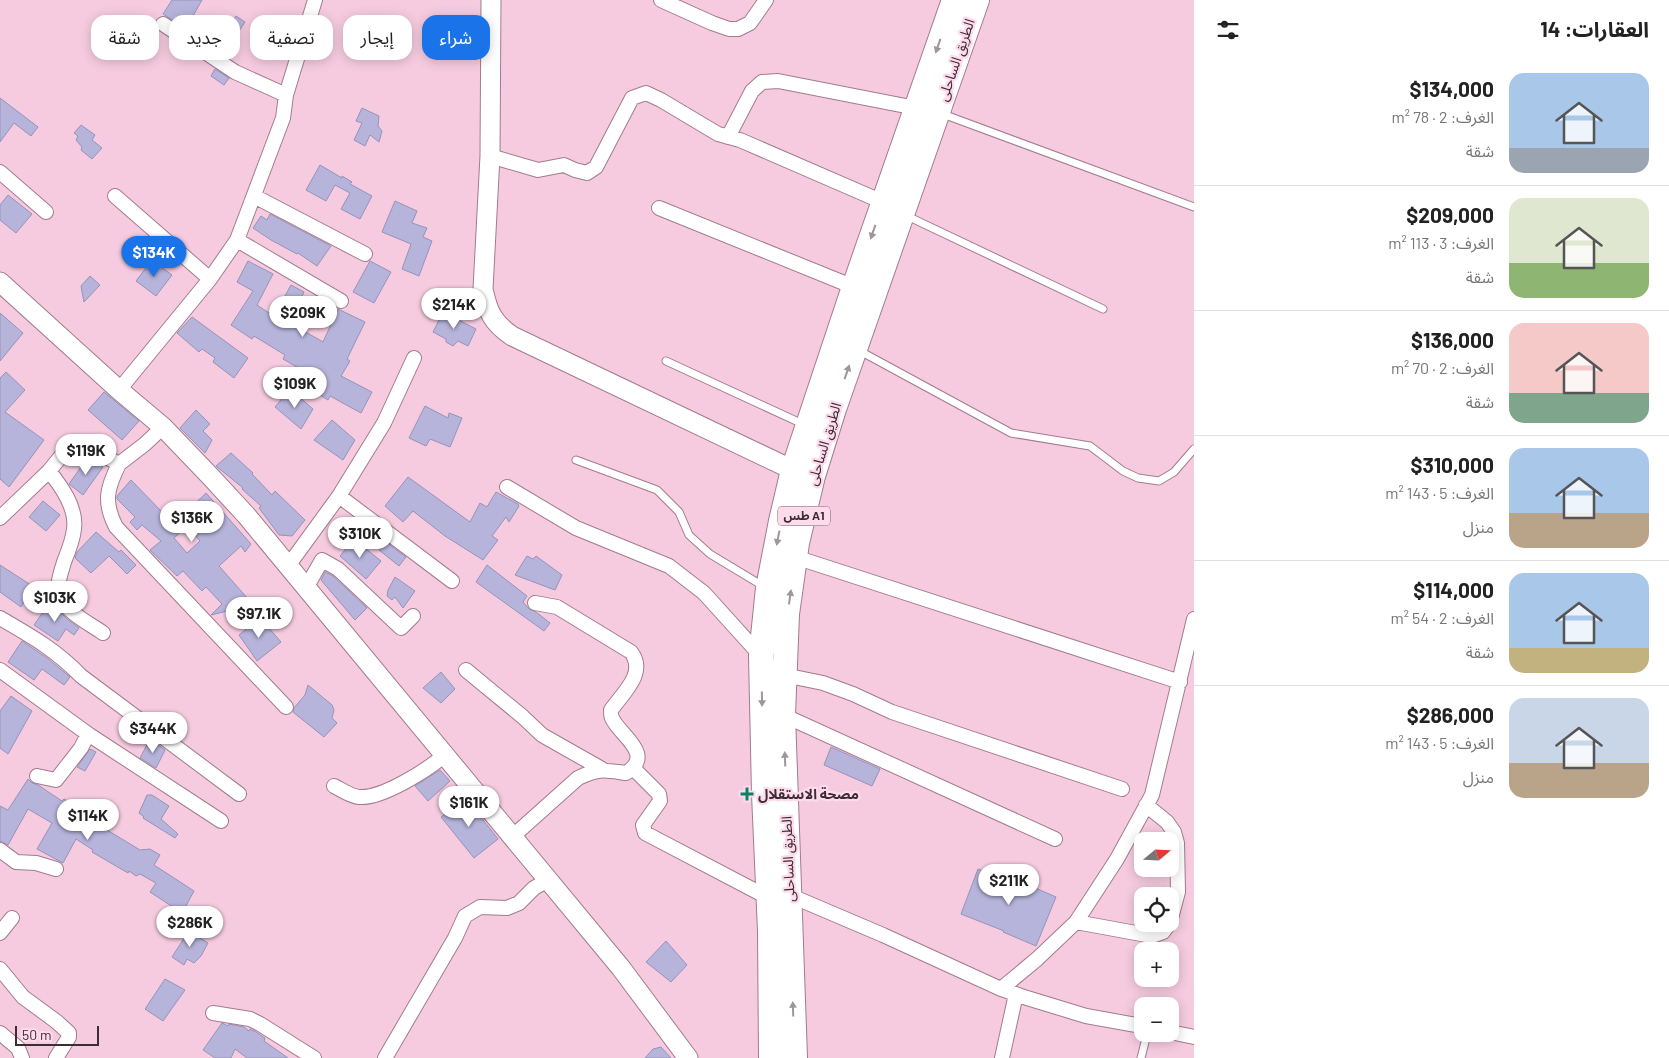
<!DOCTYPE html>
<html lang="ar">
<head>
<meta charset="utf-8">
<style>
	body { margin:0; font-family:Barlow,"Noto Sans Arabic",sans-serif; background:#f2f2f2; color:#222; direction:rtl; height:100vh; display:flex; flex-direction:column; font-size:19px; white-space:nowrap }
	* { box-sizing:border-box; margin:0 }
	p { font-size:16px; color:#767676 }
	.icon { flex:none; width:28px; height:28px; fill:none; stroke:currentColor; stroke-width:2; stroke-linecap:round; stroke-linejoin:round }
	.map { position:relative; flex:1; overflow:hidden; direction:ltr }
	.panel { display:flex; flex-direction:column; background:#fff; width:475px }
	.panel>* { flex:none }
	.top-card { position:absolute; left:15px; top:15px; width:475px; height:45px; direction:rtl; display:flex; gap:10px }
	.needle { width:32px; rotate:71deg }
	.controls { position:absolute; left:1134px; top:832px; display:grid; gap:10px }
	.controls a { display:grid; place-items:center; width:45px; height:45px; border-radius:10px; background:#fff; box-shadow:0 2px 12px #0003; font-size:25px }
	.scale { position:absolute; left:15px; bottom:12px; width:84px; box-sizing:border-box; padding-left:5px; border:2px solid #3c2c34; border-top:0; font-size:14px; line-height:18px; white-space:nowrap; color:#3c2c34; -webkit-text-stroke:4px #fedbeb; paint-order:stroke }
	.price { position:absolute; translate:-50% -42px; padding:0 11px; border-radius:18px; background:#fff; color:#222; font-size:16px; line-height:32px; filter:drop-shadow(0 1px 2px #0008) }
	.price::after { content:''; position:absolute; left:50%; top:30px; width:15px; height:11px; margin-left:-8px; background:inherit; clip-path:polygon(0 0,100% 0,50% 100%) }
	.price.selected { background:#1a73e8; color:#fff }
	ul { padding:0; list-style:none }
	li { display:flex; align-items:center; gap:15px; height:125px; padding:0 20px }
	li+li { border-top:1px solid #e0e0e0 }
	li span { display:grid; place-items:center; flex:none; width:140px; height:100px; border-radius:15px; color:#555 }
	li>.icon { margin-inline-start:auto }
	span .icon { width:60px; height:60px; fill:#fffc; stroke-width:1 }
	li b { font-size:21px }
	h2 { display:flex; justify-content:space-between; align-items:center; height:60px; padding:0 20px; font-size:21px }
	.tag { padding:0 18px; border-radius:15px; background:#fff; box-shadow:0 2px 12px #0003; font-size:18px; line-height:45px }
	.tag.selected { background:#1a73e8; color:#fff }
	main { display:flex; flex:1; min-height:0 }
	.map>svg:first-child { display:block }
	.building { fill:#b6b4db; stroke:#9593b8; fill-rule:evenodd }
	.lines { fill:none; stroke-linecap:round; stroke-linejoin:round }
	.lane-casing { stroke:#a27b8e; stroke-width:9 }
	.street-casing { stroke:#a27b8e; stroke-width:16 }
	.secondary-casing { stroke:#a27b8e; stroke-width:21 }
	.highway-casing { stroke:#a27b8e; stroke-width:26 }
	.lane { stroke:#fff; stroke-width:7 }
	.street { stroke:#fff; stroke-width:14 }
	.secondary { stroke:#fff; stroke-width:19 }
	.highway { stroke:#fff; stroke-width:24 }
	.oneway { fill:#9e969a }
	.poi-dot { fill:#0b8363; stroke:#fedbeb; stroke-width:2 }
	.labels { text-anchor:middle; stroke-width:4.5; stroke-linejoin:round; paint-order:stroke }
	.shield { fill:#fedbeb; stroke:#76606b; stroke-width:1 }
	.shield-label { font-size:12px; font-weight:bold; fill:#3c2c34 }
	.street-label { font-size:14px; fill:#3c2c34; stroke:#fedbeb }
	.poi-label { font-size:14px; font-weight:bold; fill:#3c2c34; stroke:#fedbeb; text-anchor:start }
</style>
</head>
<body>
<main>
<section class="panel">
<h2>العقارات: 14<svg class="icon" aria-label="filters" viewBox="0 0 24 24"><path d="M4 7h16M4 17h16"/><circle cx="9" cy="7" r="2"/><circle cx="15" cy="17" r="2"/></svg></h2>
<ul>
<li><span style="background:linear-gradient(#a9c7e8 75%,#9aa5b1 0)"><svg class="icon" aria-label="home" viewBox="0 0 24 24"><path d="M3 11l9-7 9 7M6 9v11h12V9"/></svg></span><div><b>$134,000</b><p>الغرف: 2 · 78 m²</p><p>شقة</p></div></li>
<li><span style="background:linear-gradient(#dfe7d0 65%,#8fb573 0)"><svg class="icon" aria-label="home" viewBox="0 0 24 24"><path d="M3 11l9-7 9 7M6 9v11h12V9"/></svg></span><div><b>$209,000</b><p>الغرف: 3 · 113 m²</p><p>شقة</p></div></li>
<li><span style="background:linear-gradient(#f6c9c9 70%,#7fa58c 0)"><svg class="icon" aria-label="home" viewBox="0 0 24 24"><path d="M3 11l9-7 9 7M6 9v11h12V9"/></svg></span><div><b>$136,000</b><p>الغرف: 2 · 70 m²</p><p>شقة</p></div></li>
<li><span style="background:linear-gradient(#a9c7e8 65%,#b9a48a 0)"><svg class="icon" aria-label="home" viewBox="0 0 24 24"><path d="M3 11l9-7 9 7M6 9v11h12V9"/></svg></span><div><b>$310,000</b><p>الغرف: 5 · 143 m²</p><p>منزل</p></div></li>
<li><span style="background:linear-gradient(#a9c7e8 75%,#c2b280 0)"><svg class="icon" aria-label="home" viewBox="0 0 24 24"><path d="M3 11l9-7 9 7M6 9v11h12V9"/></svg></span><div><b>$114,000</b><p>الغرف: 2 · 54 m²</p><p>شقة</p></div></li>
<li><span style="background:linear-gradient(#c9d6e8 65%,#b9a48a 0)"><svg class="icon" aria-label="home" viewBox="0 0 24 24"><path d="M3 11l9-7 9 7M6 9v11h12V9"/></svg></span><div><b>$286,000</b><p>الغرف: 5 · 143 m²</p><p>منزل</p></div></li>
</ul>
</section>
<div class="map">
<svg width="1194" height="1058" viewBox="0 0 1194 1058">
	<rect width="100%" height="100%" fill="#f6cbe0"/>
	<path class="building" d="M172,0H202L186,28L163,14Z
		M236,16L245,22L229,46L221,41Z
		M266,31L285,43L275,60L255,47Z
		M215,69L229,78L224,85L211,76Z
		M0,98L38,127L31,136L14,123L0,142Z
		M362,108L379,116L378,126L382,131L379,142L370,135L365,146L354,140L362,123L356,121Z
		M81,125L95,135L92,140L102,148L92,159L81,150L82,147L76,140L78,136L74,133Z
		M320,165L342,178V176L352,182L350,184L372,196L360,219L341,209L350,193L335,185L326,201L306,190Z
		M8,195L32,214L16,233L0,220V205Z
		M395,201L417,211L412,223L427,228L423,237L432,241L419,276L402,269L411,244L382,232Z
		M270,214L331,246L317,266L298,253L297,254L271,240L253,228L261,216L267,220Z
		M152,260L172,275L156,296L136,281Z
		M248,261L273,274L257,305L272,315L273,313L275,314L291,285L304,292L300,301L308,306L297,327L323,342L338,309L365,322L347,359L350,361L341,376L372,392L361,413L330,396L328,400L315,392L321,381L283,359L285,355L254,336L252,339L231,325L253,291L237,282Z
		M370,261L391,272L374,303L353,292Z
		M90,276L100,285L84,302L81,286Z
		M443,312L476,329L468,346L458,341L453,346L446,342V339L433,332Z
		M0,313L23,333L0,361Z
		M192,317L248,358L234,378L213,362L215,358L202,349L199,352L177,333Z
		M6,372L25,390L5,412L44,440L9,487L0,479V378Z
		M290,389L313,409L301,429L275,407Z
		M104,392L139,421L122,440L88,410Z
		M425,406L448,418L449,413L462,418L450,447L430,439L426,446L409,438Z
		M196,410L210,424L203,431L212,440L205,453L180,428Z
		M332,420L355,440L343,460L314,440Z
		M231,453L253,473L252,474L272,495L275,491L305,520L292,536L279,535L259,508L261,506L242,489L243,488L216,466Z
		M88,457L103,467L83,495L69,484Z
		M408,477L470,522L480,503L487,507L496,492L518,504L519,506L509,522L506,517L492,536L498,540L483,560L445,536L413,511L403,522L385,506Z
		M131,480L163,513L168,509L178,520L206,493L251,544L245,552L241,546L219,566L249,600L234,613L231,610L211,615L222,604L206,587L202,591L183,571L177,576L150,550L161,541L142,525L137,530L130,522L135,517L117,499V496ZM187,526L200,541L187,553L174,538Z
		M43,501L60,515L46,531L29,517Z
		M96,532L119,552L121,550L136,565L127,574L109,556L91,573L75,558L77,552Z
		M354,539L381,561L366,579L340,556Z
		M386,542L406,557L399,566L379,550Z
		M527,556L533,559L536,556L562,575L555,590L515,575Z
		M0,565L34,587L21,607L0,592Z
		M487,565L527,596L523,602L529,609L536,612L550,623L544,631L476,582Z
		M325,572L333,576L367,608L355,620L321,580Z
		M395,577L415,591L403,608L395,597L392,600L387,596L388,590Z
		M50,602L67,619L79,628L74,635L66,629L58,641L34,625Z
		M260,618L281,642L257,661L239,635Z
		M22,641L47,658L70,677L64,685L42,669L34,680L8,662Z
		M441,672L455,689L441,703L423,688Z
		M308,685L332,705L334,710L332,718L337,723L324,737L293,712L294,708L305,695Z
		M11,696L32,711L8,754L0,748V711Z
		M150,739L165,750L156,768L140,758Z
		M831,747L880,769L872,786L824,765Z
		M90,749L96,752L85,771L77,767Z
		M440,770L450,781L428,801L415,786Z
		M28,779L32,783L38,785L62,801L64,799L97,818L94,822L140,850L150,849L160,855L154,865L194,891L182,913L150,892L156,883L140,874L136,876L129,871L128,873L92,852L93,850L76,839L63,863L37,849L52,823L28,809L8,845L0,841V806L8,810Z
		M147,795H152L169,806L161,819L178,834L175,838L143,818L144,817L139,813Z
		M465,797L498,839L474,858L441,817Z
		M978,869L1023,886L1024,883L1056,897L1036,946L1003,932L1004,931L961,914Z
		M190,929L200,934V938L208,943L201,956L194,963L187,959L184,965L172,957Z
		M666,941L687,965L671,982L646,962Z
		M165,979L185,990L163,1021L145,1009Z
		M222,1023L228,1026L229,1024L244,1027L249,1031L250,1029L256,1032L265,1038L264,1041L288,1058H247L235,1049L231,1058H215L203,1050Z
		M661,1047L671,1058H645L653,1049Z"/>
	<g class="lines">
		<defs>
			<path id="lane" d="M940,113L1194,207
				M905,215L1103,309
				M858,350L1011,433L1090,446L1123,471L1138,478L1159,481L1174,472L1194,449
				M666,361L805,425
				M576,460L657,490L679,512L689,535L710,554L763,586
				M1141,1058L1147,1034"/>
			<path id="street" d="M661,0L712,23L729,29H738L750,23L766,0
				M163,24L235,72L286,95
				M728,137L752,91L762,82L778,81L916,108
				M490,156L538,170L564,165L575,170L587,173L596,167L632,98L646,93L661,100L718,134L740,140L883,202
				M0,172L46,212
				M115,196L210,279
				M254,196L365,254
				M659,208L854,287
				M237,240L341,301
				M119,390L210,279L237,240L283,118L286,95L315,0
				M119,464C107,488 103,502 116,527L286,707
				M49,471C61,486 77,508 74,529C73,540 68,552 64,562C61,573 56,584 60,596C67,613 89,623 103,633
				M507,487L576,528L669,566L704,593L761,656
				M339,496L452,581
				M0,518L49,471L67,449L73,447L92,449L119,464L145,444L163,427
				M795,557L1180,682
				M288,566L339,496L384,423L414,358
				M306,588L322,560L338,569L401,628L413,616
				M0,618C31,636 56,650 81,676L239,794
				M0,670L88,734L81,748L56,780L37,776
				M466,670L523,717L542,735L602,769
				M784,675L823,683L853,694L892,712L1122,789
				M783,715L1055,839
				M88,734L221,821
				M633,768L659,794L660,801L643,825L645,833L769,898
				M334,786C342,790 350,796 359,797C382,799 427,770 445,755
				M1146,805L1167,822L1174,832L1177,843L1178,892L1170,922
				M512,837L578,778C599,768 604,770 626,773C656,754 619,735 612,718C611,716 611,713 611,710C623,693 647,673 631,652L557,607L535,603
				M0,850L16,862L36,863L56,869
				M789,895L883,935L1001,989L1027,998L1086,1016L1142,1026
				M1076,922L1152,936L1163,932L1169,924
				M0,933L12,918
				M0,969L23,997L57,1022L69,1033V1037L56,1058
				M1001,989L1037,959L1076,922L1117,859L1152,795L1194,619
				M213,1013L250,1019L260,1024L314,1058
				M1170,1032L1194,1037
				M0,1033L18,1048L22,1058
				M385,1058L455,938L465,916L480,907L507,908L519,903L534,888L548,880
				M1002,1058L1016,994"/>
			<path id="secondary" d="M491,0L490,156L483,289C488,312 492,322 512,336L793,470
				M0,282L119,390L163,427L210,476L246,515L621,968L688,1058"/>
			<path id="highway" d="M771,1058L770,931L764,794L761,656L768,588L781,521L793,470L854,287L954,0
				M795,1058L783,715L787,614L797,543L813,476L834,409L977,0"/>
		</defs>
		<use href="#lane" class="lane-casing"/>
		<use href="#street" class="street-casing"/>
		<use href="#secondary" class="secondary-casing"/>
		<use href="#highway" class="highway-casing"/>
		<use href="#lane" class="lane"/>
		<use href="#street" class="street"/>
		<use href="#secondary" class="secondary"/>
		<use href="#highway" class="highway"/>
	</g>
	<defs><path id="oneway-solid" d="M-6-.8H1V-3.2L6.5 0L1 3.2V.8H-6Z" transform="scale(1.25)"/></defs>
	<g class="oneway">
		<use href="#oneway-solid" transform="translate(938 46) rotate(109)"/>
		<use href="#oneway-solid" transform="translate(873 232) rotate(109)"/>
		<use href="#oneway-solid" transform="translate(847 372) rotate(-71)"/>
		<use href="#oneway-solid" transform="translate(778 538) rotate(101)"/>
		<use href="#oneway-solid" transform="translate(790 597) rotate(-82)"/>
		<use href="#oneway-solid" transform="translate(762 699) rotate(89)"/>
		<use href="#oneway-solid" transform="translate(785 759) rotate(-92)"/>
		<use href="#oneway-solid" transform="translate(793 1009) rotate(-92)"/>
	</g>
	<path class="poi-dot" d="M744.5 786.5h5v5h5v5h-5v5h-5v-5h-5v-5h5z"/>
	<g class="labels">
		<rect class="shield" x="778" y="506.5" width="52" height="19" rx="4"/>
		<g class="shield-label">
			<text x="804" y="520">طس A1</text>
		</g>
		<g class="street-label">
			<text transform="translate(956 60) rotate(-71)" y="5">الطريق الساحلى</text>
			<text transform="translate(824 444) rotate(-73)" y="5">الطريق الساحلى</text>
			<text transform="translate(788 859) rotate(-92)" y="5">الطريق الساحلى</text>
		</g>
		<g class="poi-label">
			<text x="758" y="799">مصحة الاستقلال</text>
		</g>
	</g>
</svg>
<div class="controls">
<a><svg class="needle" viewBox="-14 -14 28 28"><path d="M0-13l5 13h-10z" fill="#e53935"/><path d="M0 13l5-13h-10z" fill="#767676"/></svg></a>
<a><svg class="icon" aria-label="locate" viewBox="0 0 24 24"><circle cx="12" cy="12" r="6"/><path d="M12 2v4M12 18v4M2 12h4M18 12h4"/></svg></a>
<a>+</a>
<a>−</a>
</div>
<div class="scale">50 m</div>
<b class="price selected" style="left:154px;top:278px">$134K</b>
<b class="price" style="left:454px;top:330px">$214K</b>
<b class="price" style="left:303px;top:338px">$209K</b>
<b class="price" style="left:295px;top:409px">$109K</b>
<b class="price" style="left:86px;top:476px">$119K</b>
<b class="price" style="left:192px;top:543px">$136K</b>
<b class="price" style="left:360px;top:559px">$310K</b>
<b class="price" style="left:55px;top:623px">$103K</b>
<b class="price" style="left:259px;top:639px">$97.1K</b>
<b class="price" style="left:153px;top:754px">$344K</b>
<b class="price" style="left:469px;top:828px">$161K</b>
<b class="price" style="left:88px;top:841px">$114K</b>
<b class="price" style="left:1009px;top:906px">$211K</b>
<b class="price" style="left:190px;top:948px">$286K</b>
<div class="top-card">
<a class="tag selected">شراء</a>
<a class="tag">إيجار</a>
<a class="tag">تصفية</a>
<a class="tag">جديد</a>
<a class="tag">شقة</a>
</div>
</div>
</main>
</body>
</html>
